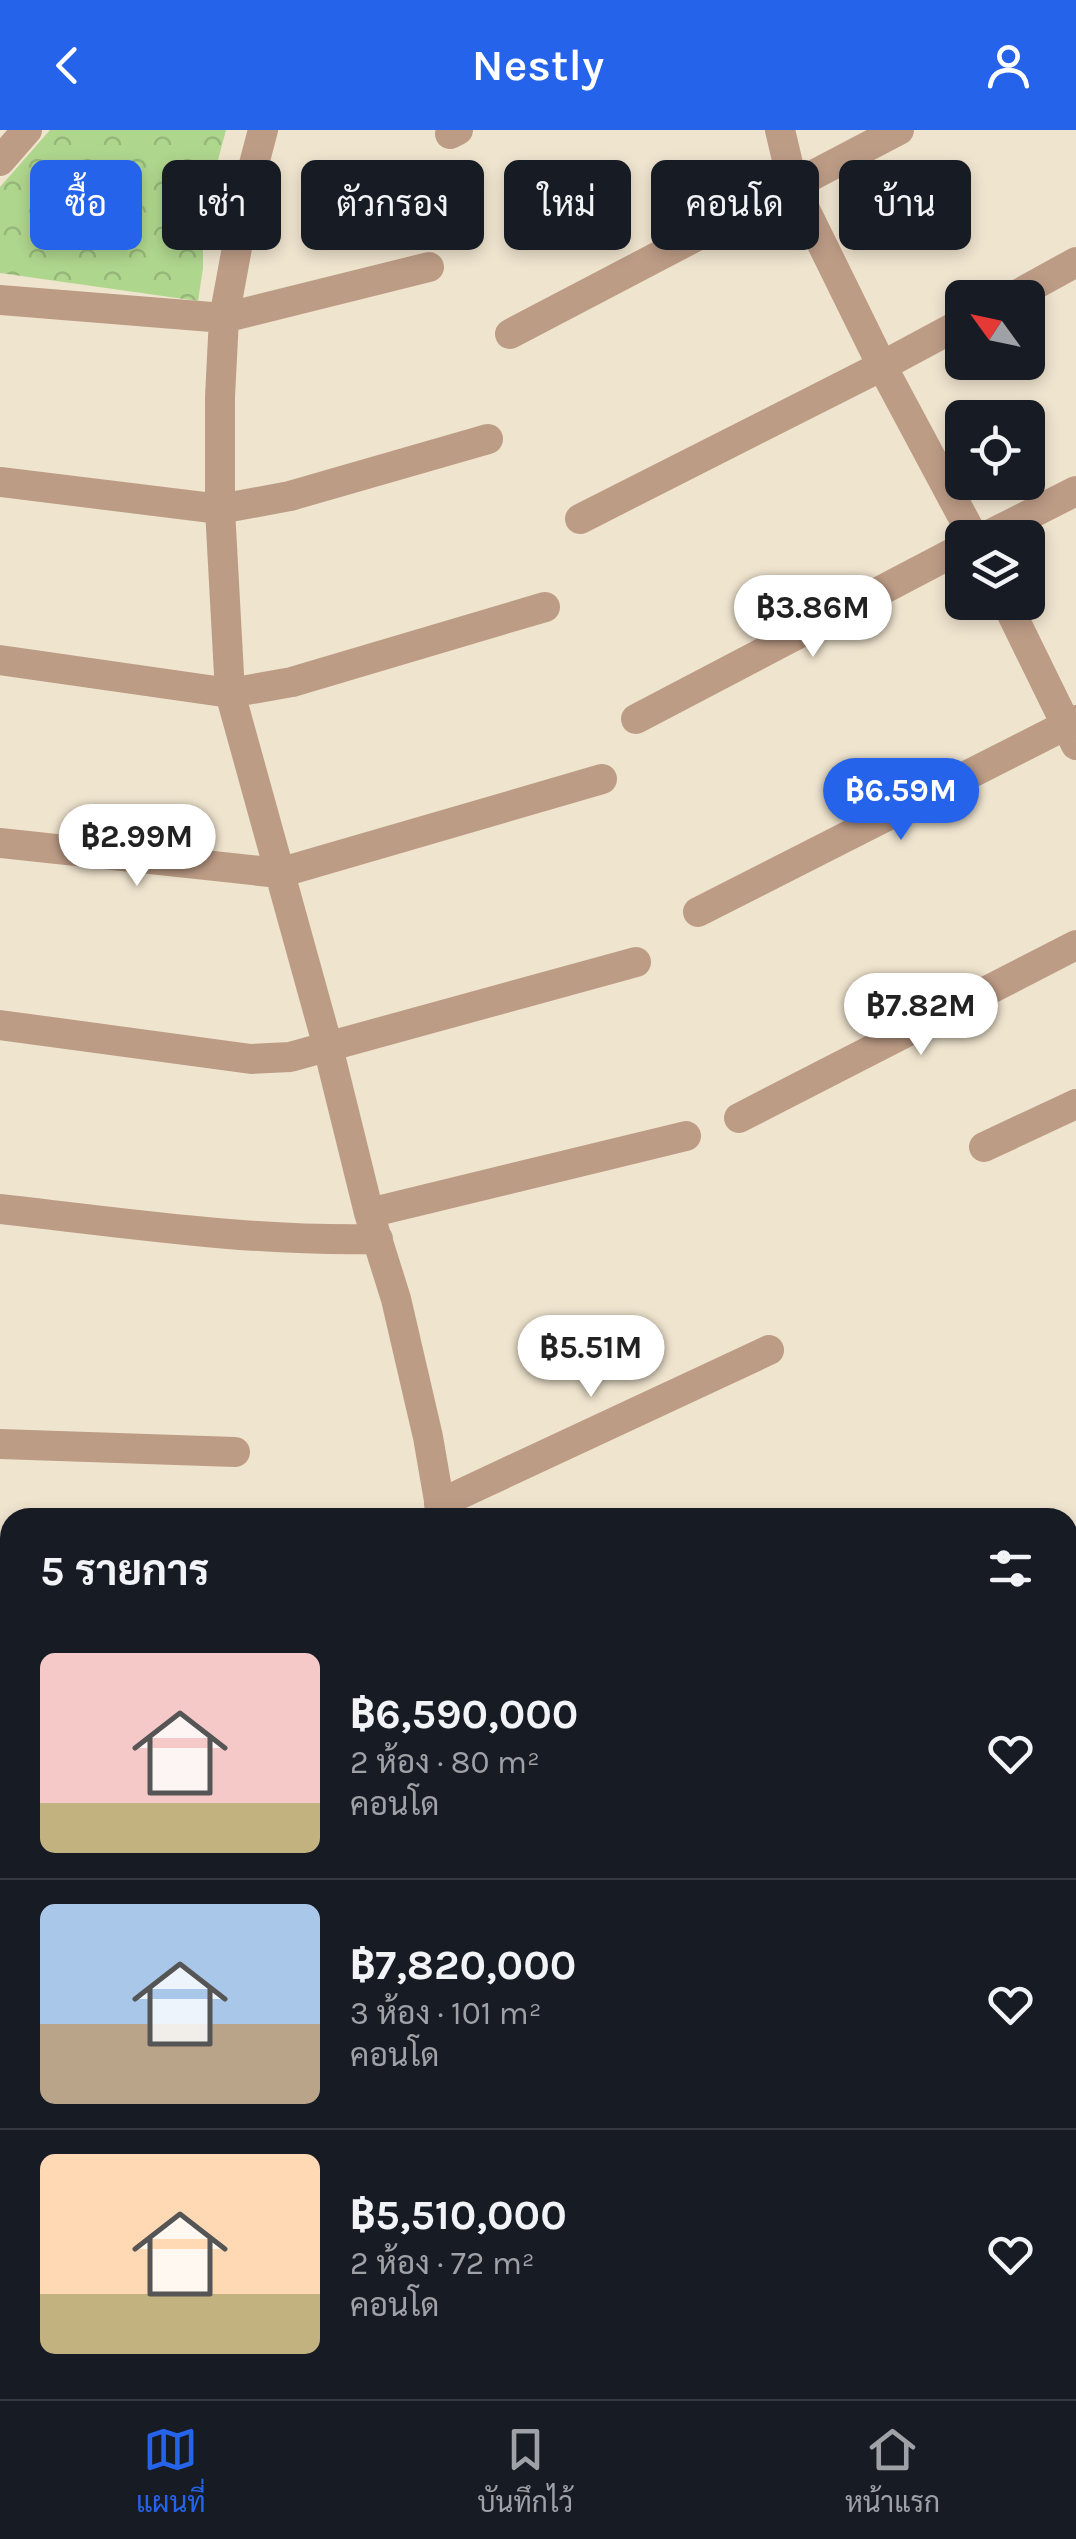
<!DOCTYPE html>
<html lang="th">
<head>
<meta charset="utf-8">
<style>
	body { margin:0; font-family:Karla,Sarabun,sans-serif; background:#20242c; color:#f1f3f6; height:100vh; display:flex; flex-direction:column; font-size:38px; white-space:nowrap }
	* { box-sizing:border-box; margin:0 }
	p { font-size:32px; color:#9ea1a6 }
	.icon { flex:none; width:55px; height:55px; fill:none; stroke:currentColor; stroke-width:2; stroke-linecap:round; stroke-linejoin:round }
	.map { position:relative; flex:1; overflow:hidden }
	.sheet { position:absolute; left:0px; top:1378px; width:1078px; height:892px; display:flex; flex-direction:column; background:#171b24; border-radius:30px 30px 0 0; box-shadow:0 5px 15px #0003 }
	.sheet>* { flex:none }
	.banner { position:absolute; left:30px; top:30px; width:1018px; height:90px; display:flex; gap:20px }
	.needle { width:65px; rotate:303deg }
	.fabs { position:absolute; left:945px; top:150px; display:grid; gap:20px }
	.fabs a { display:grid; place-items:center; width:100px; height:100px; border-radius:15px; background:#171b24; box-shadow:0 5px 15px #0003; font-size:50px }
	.price { position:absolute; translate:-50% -85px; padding:0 22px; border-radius:35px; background:#fff; color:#222; font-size:32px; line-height:65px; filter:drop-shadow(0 2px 5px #0008) }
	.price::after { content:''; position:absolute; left:50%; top:60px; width:30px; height:22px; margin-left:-15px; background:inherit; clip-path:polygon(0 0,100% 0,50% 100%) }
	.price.on { background:#2563eb; color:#fff }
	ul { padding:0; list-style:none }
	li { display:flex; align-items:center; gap:30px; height:250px; padding:0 40px }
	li+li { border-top:2px solid #363941 }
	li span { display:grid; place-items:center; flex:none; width:280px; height:200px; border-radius:15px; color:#555 }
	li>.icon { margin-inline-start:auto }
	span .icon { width:120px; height:120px; fill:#fffc; stroke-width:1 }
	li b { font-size:42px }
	h2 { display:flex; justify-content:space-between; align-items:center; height:120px; padding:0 40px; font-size:42px }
	.tag { padding:0 35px; border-radius:15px; background:#171b24; box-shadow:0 5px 15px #0003; font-size:35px; line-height:90px }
	.tag.on { background:#2563eb; color:#fff }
	header { display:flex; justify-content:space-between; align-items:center; height:130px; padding:0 40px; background:#2563eb; color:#fff; font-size:45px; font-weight:600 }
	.menu { display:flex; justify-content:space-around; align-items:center; height:140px; border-top:2px solid #363941; background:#171b24; font-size:28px; color:#9ea1a6 }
	.menu a { display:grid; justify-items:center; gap:5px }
	.menu .on { color:#2563eb }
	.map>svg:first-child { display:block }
	.park { fill:url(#park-crowns) }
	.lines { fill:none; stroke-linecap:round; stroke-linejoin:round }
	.minor { stroke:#bd9c86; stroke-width:30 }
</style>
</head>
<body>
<header><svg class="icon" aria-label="back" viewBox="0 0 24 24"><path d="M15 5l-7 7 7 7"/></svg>Nestly<svg class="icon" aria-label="person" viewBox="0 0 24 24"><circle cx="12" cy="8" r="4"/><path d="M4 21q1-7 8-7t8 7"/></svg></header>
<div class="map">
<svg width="1076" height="2269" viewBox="0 0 1076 2269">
	<defs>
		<pattern id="park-crowns" width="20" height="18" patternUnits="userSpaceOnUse" patternTransform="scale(2.5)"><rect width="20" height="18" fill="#afd68d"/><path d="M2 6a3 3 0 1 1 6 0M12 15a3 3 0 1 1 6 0" fill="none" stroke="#96b779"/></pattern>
	</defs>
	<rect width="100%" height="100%" fill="#efe4ce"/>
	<path class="park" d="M50,0H226L203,86V138L198,171L0,143V57Z"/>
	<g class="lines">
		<path class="minor" d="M263,0L249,53L224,188L220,267V379L230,563L328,917L369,1083L396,1169L428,1307L442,1388
			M780,0L793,55L882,236L974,408
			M450,4L458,0
			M0,31L27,0
			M1011,168L1076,132
			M0,170L224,188L429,137
			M510,204L899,0
			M0,352L220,379L290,366L488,309
			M580,389L882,236L962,193
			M983,408L1076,361
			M1006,472L1076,615
			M0,530L230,563L292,552L545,477
			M636,589L962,418
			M0,713L279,743L602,649
			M698,782L1076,590
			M0,895L251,929L290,927L636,832
			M739,988L1076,815
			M984,1017L1076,974
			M0,1079C125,1093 251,1112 378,1109
			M369,1083L686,1006
			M0,1314L235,1322
			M439,1374L769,1220
			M0,2183L10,2257
			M758,2260L762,2269
			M69,2266L91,2260
			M690,2269L714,2260"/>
	</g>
</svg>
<div class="fabs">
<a><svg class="needle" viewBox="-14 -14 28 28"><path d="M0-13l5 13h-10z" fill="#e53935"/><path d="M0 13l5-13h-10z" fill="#9ea1a6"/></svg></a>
<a><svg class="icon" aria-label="locate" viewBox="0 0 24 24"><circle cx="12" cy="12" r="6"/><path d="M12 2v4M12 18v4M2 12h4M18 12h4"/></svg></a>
<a><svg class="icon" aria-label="layers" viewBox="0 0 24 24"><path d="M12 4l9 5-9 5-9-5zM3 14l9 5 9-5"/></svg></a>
</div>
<b class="price" style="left:813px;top:530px">฿3.86M</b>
<b class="price on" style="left:901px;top:713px">฿6.59M</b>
<b class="price" style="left:137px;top:759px">฿2.99M</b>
<b class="price" style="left:921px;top:928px">฿7.82M</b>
<b class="price" style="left:591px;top:1270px">฿5.51M</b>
<div class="banner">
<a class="tag on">ซื้อ</a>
<a class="tag">เช่า</a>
<a class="tag">ตัวกรอง</a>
<a class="tag">ใหม่</a>
<a class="tag">คอนโด</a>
<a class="tag">บ้าน</a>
</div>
<section class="sheet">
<h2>5 รายการ<svg class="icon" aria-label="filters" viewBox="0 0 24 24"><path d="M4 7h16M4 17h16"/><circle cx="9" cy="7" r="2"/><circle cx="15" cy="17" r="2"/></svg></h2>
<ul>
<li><span style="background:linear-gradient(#f6c9c9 75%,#c2b280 0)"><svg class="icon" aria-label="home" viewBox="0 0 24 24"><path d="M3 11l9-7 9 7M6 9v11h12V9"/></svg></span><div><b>฿6,590,000</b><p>2 ห้อง · 80 m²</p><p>คอนโด</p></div><svg class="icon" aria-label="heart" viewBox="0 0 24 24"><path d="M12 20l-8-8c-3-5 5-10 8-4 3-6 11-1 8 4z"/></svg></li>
<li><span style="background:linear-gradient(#a9c7e8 60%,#b9a48a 0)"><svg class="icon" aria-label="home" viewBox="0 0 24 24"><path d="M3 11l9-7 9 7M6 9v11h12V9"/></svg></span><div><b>฿7,820,000</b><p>3 ห้อง · 101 m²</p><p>คอนโด</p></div><svg class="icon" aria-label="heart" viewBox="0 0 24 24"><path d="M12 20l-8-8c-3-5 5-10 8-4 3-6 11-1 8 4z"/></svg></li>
<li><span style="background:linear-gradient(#ffd9b3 70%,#c2b280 0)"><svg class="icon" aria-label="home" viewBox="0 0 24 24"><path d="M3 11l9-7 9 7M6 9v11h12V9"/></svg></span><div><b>฿5,510,000</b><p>2 ห้อง · 72 m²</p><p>คอนโด</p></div><svg class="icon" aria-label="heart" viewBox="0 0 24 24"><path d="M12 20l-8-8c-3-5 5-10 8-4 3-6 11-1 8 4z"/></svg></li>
</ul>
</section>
</div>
<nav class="menu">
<a class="on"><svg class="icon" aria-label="map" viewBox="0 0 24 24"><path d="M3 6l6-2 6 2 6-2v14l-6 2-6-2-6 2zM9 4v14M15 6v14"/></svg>แผนที่</a>
<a><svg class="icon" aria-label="saved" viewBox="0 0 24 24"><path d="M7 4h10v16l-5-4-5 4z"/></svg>บันทึกไว้</a>
<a><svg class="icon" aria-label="home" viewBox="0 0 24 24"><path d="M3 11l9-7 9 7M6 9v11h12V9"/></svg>หน้าแรก</a>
</nav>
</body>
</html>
